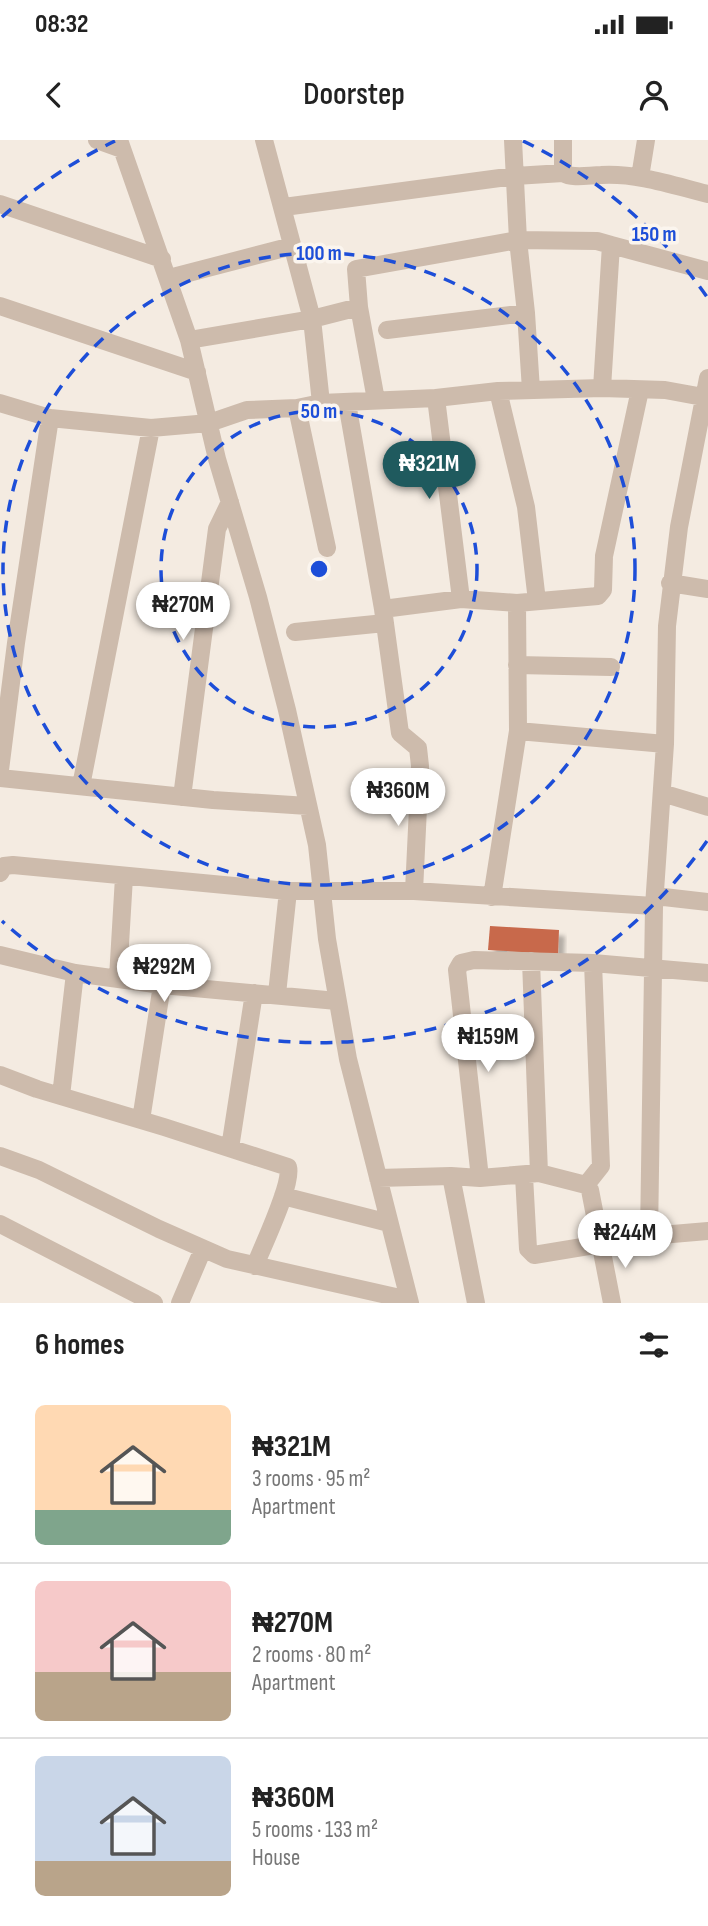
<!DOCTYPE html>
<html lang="en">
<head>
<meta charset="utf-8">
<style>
	body { margin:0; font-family:"Sofia Sans Condensed",sans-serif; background:#f6f6f6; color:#222; height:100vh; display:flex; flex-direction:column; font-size:26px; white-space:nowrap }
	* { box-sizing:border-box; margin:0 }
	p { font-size:23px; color:#767676 }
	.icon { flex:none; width:38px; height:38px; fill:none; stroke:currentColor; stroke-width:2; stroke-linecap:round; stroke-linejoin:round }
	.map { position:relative; height:1163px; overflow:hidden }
	.panel { display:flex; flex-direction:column; background:#fff; flex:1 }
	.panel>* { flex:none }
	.price { position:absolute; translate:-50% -60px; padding:0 16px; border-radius:24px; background:#fff; color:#222; font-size:23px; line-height:46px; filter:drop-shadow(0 2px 4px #0008) }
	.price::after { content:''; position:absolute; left:50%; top:42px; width:21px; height:16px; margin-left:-10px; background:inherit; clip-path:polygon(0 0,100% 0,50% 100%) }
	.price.on { background:#1f5a5e; color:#fff }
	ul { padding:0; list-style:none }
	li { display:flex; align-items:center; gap:21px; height:175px; padding:0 35px }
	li+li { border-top:2px solid #e0e0e0 }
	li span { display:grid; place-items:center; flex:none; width:196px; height:140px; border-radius:10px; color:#555 }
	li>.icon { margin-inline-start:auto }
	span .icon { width:84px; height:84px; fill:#fffc; stroke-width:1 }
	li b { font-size:30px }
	h2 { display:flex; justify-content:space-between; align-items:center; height:84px; padding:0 35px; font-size:30px }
	.status { display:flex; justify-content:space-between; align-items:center; height:49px; padding:0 35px; background:#fff; direction:ltr }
	.status svg { height:19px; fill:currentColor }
	header { display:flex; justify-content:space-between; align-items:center; height:91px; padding:0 35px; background:#fff; font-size:32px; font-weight:600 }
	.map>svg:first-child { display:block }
	.building { fill:#c8694b; filter:url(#shadow) }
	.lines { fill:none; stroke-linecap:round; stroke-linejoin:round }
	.minor { stroke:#cdbbac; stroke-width:18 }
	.ring { fill:none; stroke:#1d4ed8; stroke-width:3.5; stroke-dasharray:12 9 }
	.centre { fill:#1d4ed8; stroke:#fbf5ee; stroke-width:3.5 }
	.ring-label { font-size:21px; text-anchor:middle; font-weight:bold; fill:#1d4ed8; stroke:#fbf5ee; stroke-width:7; stroke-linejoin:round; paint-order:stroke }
</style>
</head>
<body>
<div class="status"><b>08:32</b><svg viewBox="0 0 49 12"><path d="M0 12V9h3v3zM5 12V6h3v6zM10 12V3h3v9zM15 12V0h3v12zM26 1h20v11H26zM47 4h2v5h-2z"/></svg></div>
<header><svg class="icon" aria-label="back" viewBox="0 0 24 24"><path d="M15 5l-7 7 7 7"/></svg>Doorstep<svg class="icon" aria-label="person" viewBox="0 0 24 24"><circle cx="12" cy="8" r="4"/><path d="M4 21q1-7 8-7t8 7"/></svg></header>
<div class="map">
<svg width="708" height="1163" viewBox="0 0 708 1163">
	<defs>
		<filter id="shadow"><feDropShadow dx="6" dy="6" stdDeviation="2" flood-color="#0004"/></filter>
	</defs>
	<rect width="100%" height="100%" fill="#f4ebe1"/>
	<path class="building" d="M490,786L559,790L558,814L488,810Z"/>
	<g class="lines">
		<path class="minor" d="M97,0L122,9
			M119,0L189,200L217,319L258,457L287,570L317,705L327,799L348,919L410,1163
			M264,0L312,179L321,263
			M513,0L518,100L526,173L531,250
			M563,0V33
			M640,37L646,0
			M0,64L162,119
			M284,67L515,36L563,33C573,39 589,35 601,35C638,33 672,45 708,54
			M169,138L292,106
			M0,166L197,232
			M387,190L526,173
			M189,200L312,179L359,167
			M602,248L611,105L708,131
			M498,251L526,367L537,461
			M436,258L461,459
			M376,260L359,167L356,129L518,100L597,101L611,105
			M0,263L50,278L151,288L209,283L247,270L297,268L321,263L436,258L498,251L602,248L665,250L708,258
			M347,263L383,469L400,593L418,608L420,626L414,751
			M297,268L327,408
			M670,443L708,449
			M383,469L461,459L517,463L598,456L603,450L604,416L640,250
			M295,492L385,483
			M517,525L611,527
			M518,591L665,604
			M0,630L16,503L50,278
			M0,638L213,660L308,666
			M81,646L151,288
			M662,653L708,667
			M182,657L217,389L230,362
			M0,733L4,726L13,725L288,751H414L654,766
			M655,756L708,762
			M492,757L518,591L517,463
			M0,815L75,833L162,845L337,861
			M531,821L539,1033
			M118,838L124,737
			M277,854L288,751
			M0,935L37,949L164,987L288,1027C293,1044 262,1107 255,1126
			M61,956L75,833
			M141,980L162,845
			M230,1008L254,853
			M0,1016L39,1030L159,1089L227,1119L409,1160
			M451,1036L476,1163
			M524,1036L528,1109L534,1115L649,1096L708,1091
			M378,1038L451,1036L480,1038L539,1033L586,1045L590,1050L612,1163
			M480,1038L457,830L461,823L474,820L593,823L708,833
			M586,1045L601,1026L593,823
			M283,1056L389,1083
			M0,1084L154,1163
			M649,1096L654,766L665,604L667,486L679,387L708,238
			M180,1163L203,1109"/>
	</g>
	<g class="ring">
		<circle cx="319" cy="429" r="158"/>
		<circle cx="319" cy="429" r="316"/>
		<path d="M707 701A474 474 0 0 1 2 781M2 77A474 474 0 0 1 115 1M523 1A474 474 0 0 1 707 157"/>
	</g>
	<circle cx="319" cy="429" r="10" class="centre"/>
	<g class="ring-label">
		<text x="654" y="101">150 m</text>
		<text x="319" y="120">100 m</text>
		<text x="319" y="278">50 m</text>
	</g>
</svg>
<b class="price on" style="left:429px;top:361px">₦321M</b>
<b class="price" style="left:183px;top:502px">₦270M</b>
<b class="price" style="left:398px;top:688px">₦360M</b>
<b class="price" style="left:164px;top:864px">₦292M</b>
<b class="price" style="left:488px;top:934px">₦159M</b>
<b class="price" style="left:625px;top:1130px">₦244M</b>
</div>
<section class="panel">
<h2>6 homes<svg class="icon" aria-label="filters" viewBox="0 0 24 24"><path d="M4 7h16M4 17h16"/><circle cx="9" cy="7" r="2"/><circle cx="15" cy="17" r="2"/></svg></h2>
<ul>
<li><span style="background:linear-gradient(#ffd9b3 75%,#7fa58c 0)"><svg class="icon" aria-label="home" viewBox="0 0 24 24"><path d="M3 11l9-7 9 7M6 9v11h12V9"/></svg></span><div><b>₦321M</b><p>3 rooms · 95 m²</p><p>Apartment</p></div></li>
<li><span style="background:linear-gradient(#f6c9c9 65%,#b9a48a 0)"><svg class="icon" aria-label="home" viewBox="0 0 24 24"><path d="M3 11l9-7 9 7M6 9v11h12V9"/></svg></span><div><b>₦270M</b><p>2 rooms · 80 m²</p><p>Apartment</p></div></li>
<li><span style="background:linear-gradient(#c9d6e8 75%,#b9a48a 0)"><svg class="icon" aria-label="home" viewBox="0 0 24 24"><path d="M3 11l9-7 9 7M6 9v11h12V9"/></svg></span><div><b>₦360M</b><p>5 rooms · 133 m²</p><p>House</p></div></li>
</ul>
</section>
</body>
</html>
